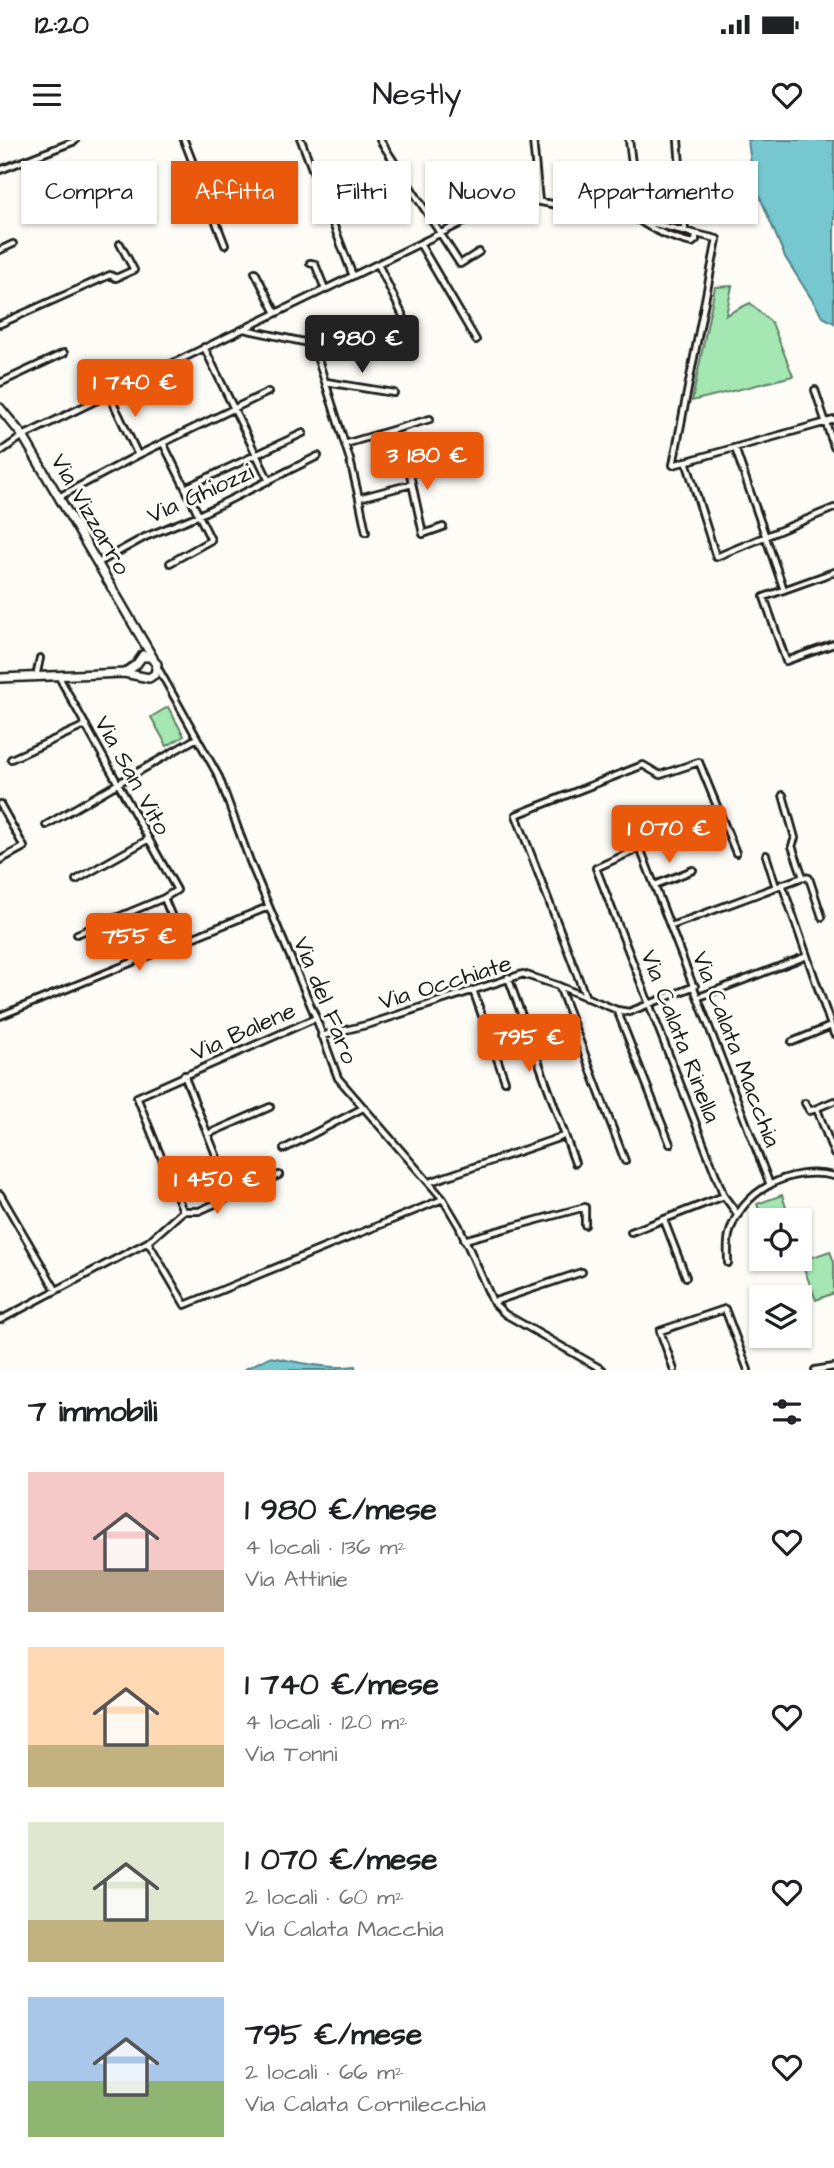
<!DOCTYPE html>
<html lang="it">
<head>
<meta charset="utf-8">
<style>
	body { margin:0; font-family:"Architects Daughter",sans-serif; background:#f6f6f6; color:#202124; height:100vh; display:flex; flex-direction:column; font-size:26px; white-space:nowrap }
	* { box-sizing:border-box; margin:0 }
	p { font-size:23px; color:#757577 }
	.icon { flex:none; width:38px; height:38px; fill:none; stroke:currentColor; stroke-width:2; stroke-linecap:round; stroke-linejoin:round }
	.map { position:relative; height:1230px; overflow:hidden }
	.side { display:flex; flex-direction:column; background:#fff; flex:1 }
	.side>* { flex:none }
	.banner { position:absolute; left:21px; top:21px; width:793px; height:63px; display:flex; gap:14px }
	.fabs { position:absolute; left:749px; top:1068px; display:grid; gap:14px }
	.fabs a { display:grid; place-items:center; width:63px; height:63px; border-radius:0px; background:#fff; box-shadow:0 2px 5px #0004; font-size:35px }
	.price { position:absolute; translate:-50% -60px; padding:0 16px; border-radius:7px; background:#ea580c; color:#fff; font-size:23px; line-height:46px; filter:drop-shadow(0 2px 4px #0008) }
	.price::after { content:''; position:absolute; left:50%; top:42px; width:21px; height:16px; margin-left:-10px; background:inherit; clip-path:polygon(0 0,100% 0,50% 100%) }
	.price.current { background:#222; color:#fff }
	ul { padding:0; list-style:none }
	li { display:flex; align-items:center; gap:21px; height:175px; padding:0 28px }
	li span { display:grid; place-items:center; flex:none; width:196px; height:140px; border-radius:0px; color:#555 }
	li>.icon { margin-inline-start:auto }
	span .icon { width:84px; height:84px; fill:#fffc; stroke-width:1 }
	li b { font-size:30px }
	h2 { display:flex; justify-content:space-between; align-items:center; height:84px; padding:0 28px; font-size:30px }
	.pill { padding:0 24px; border-radius:0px; background:#fff; box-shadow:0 2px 5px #0004; font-size:24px; line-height:63px }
	.pill.current { background:#ea580c; color:#fff }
	.status { display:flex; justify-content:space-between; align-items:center; height:49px; padding:0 35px; background:#fff; direction:ltr }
	.status svg { height:19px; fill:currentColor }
	header { display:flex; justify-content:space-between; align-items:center; height:91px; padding:0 28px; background:#fff; font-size:32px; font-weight:600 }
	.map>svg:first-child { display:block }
	.green { fill:#a4e7b2; stroke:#608267; stroke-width:2 }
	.water { fill:#76c7d0; stroke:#528388; stroke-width:2 }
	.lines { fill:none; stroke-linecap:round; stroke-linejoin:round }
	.street-casing { stroke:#1c1c1c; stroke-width:10 }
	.secondary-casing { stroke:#1c1c1c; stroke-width:12 }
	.street { stroke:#fdfcf7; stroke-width:4.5 }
	.secondary { stroke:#fdfcf7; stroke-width:7 }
	.labels { text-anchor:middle; stroke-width:6; stroke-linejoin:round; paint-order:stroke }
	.street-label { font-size:24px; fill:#1c1c1c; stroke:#fdfcf7 }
</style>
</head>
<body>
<div class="status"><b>12:20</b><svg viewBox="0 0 49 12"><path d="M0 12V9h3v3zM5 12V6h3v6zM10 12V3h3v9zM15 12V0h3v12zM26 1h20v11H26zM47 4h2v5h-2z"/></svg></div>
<header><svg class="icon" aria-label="menu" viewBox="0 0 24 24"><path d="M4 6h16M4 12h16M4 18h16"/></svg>Nestly<svg class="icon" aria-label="heart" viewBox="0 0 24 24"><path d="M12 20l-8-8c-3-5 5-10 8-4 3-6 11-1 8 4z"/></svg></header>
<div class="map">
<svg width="834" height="1230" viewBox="0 0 834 1230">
	<rect width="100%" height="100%" fill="#fdfcf7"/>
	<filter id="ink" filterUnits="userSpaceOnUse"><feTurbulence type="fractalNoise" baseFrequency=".0143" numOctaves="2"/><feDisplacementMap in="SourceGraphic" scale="14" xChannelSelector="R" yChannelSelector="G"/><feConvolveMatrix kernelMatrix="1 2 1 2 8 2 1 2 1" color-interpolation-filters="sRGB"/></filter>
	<g filter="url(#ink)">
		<path class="green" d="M732,146L726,175L750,163L772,183L793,236L692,261L715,147Z
			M168,567L184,596L167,606L151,577Z
			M782,1055L790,1080H762L757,1064Z
			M830,1111L834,1122V1153L816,1160L801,1121Z"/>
		<path class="water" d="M748,0H834V183L823,177L785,117L753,40Z
			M269,1217C295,1221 328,1230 355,1226L356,1230H243Z"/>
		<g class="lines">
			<defs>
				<path id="street" d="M184,0L225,105
					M301,0L353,136
					M380,0L460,124L479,112
					M533,0L539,62
					M629,0L639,80C655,92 672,98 692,103L696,100L695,94
					M678,0L685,91
					M0,30L75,1
					M420,104L476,200
					M0,110L13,104
					M310,123L315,124L325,149
					M378,124L404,178
					M255,132L276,173
					M0,184L110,135L116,138L134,130L120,104
					M244,189L313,204L350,320L359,358L412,344
					M204,207L269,341
					M326,242L394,253
					M0,243L64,213
					M815,250L834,307
					M109,254L138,315
					M163,303L211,400L170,423
					M345,304L430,279
					M735,308L784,450
					M0,312L23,296L501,64L525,59L639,80L717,99L673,325L834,280
					M686,321L716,417L834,368
					M185,348L303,293
					M59,357L138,315L268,252
					M359,358L366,392
					M443,387L423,394L410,334L443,324
					M98,423L145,397L199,375L318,316
					M834,432L764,457L786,521L834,504
					M158,528L219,637L251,724L316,878L338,938L443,1059L459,1086L493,1162L505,1174L603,1230
					M36,537L40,518
					M59,537L177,750L164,758L77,794
					M11,619L86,585
					M783,655L795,698L792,706L803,737
					M0,664L24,707L0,720
					M46,685L197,598
					M766,715L776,747
					M76,740L149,699
					M782,744L834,894
					M655,745L693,730
					M164,758L182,801
					M671,786L803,737L809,738L822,777
					M508,837L575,1023
					M559,846L625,1021
					M473,850L505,941
					M699,857L807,816
					M586,858L516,675L643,625L660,635L699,622L736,713
					M617,870L670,1004
					M0,876L268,767
					M321,896L370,884L523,834L559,846L617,870L629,872L695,846
					M792,902L831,886
					M184,935L232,1055
					M805,963L810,971L834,961
					M817,969L834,1014
					M208,994L270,967
					M284,1009L363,968
					M430,1042L561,997
					M0,1054L56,1150
					M183,1071L137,957L316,878
					M738,1075L724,1056L596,728L640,708L770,1045
					M664,1080L686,1137
					M631,1092L724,1056
					M464,1100L585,1067V1085
					M148,1102L183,1071H199L279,1035
					M728,1123C728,1114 727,1104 729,1095C740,1051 791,1025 834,1036
					M493,1162L582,1132
					M0,1180L148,1102L185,1165L443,1059
					M674,1230L660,1191L725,1169L748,1230
					M815,1230L834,1227"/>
				<path id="secondary" d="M0,268L23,296L153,518
					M124,533L136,525L143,515
					M0,538L124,533L149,538L155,534L157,524L150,517H143"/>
			</defs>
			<use href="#street" class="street-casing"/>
			<use href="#secondary" class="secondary-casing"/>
			<use href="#street" class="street"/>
			<use href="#secondary" class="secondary"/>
		</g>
	</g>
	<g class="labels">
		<g class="street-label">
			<text transform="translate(200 353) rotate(-24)" y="8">Via Ghiozzi</text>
			<text transform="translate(91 374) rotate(60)" y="8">Via Vizzarro</text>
			<text transform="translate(133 635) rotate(61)" y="8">Via San Vito</text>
			<text transform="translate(445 842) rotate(-17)" y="8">Via Occhiate</text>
			<text transform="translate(326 860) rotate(68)" y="8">Via del Faro</text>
			<text transform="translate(243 891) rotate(-24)" y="8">Via Balene</text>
			<text transform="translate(681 896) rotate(69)" y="8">Via Calata Rinella</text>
			<text transform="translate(737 909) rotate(69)" y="8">Via Calata Macchia</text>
		</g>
	</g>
</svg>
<div class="fabs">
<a><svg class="icon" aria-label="locate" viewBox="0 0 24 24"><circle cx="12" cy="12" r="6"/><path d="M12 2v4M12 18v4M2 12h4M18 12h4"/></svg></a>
<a><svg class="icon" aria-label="layers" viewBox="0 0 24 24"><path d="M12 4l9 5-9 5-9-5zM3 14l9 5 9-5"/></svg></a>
</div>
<b class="price current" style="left:362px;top:235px">1 980 €</b>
<b class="price" style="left:135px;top:279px">1 740 €</b>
<b class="price" style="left:427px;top:352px">3 180 €</b>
<b class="price" style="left:669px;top:725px">1 070 €</b>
<b class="price" style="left:139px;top:833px">755 €</b>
<b class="price" style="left:529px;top:934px">795 €</b>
<b class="price" style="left:217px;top:1076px">1 450 €</b>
<div class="banner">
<a class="pill">Compra</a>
<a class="pill current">Affitta</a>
<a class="pill">Filtri</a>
<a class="pill">Nuovo</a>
<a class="pill">Appartamento</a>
</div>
</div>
<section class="side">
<h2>7 immobili<svg class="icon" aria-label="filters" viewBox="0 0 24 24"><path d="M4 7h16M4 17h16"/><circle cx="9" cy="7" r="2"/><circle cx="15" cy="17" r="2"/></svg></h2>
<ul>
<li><span style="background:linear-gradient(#f6c9c9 70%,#b9a48a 0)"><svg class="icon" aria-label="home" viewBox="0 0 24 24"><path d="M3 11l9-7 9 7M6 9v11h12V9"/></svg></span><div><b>1 980 €/mese</b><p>4 locali · 136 m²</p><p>Via Attinie</p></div><svg class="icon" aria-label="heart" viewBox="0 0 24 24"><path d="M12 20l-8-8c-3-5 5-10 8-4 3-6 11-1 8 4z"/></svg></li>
<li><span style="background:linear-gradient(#ffd9b3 70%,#c2b280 0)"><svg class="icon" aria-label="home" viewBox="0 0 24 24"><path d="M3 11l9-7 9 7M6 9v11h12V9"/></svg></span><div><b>1 740 €/mese</b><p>4 locali · 120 m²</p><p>Via Tonni</p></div><svg class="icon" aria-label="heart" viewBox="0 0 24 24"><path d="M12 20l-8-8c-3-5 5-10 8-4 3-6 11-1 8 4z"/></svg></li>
<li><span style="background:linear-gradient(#dfe7d0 70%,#c2b280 0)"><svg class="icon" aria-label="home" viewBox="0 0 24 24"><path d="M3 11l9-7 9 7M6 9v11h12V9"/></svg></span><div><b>1 070 €/mese</b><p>2 locali · 60 m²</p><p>Via Calata Macchia</p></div><svg class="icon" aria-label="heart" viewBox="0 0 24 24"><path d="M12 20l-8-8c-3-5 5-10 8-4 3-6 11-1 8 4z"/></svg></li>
<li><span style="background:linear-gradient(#a9c7e8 60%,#8fb573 0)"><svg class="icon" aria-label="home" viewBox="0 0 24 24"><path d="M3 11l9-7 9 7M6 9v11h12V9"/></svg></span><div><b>795 €/mese</b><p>2 locali · 66 m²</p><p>Via Calata Cornilecchia</p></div><svg class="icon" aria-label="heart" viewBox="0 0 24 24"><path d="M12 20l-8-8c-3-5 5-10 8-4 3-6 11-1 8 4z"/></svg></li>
</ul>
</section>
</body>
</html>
